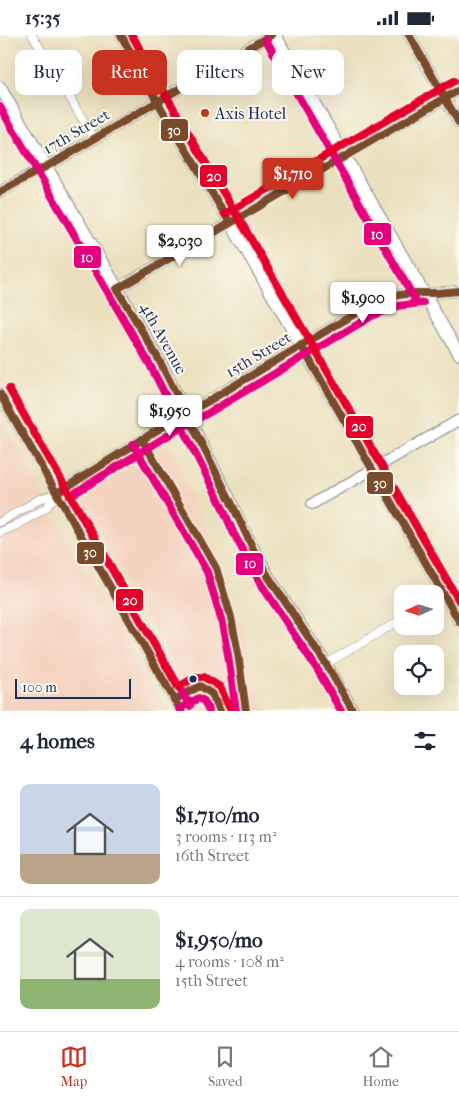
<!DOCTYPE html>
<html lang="en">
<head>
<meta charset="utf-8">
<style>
	body { margin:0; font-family:"IM FELL French Canon",serif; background:#f2f2f3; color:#1f2937; height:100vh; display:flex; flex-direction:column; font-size:19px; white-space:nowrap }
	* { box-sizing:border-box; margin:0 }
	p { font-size:16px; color:#747a83 }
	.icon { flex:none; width:28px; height:28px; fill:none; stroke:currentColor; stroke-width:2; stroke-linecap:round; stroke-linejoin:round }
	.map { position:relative; height:676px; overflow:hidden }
	.drawer { display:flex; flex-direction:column; background:#fff; flex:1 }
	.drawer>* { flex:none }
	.guide { position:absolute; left:15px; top:15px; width:430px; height:45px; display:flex; gap:10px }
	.needle { width:32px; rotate:266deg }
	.tools { position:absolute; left:394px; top:550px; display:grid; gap:10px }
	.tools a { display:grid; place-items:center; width:50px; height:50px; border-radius:10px; background:#fff; box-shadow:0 5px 20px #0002; font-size:25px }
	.scale { position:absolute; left:15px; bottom:12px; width:116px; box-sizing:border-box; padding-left:5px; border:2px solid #1b2f5e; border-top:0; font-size:14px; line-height:18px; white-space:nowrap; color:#1b2f5e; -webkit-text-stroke:4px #fbf7ec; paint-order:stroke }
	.price { position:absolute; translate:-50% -42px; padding:0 11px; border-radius:5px; background:#fff; color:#222; font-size:16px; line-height:32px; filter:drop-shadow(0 1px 2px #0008) }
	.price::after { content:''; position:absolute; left:50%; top:30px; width:15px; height:11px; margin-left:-8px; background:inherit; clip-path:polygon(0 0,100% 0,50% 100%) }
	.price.on { background:#c8321e; color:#fff }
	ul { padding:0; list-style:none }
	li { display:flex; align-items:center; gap:15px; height:125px; padding:0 20px }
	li+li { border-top:1px solid #e0e1e3 }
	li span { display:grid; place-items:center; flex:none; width:140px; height:100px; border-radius:10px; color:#555 }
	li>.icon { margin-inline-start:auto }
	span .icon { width:60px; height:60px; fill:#fffc; stroke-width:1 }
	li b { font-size:21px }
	h2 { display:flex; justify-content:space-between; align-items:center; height:60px; padding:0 20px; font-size:21px }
	.chip { padding:0 18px; border-radius:10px; background:#fff; box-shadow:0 5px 20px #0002; font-size:18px; line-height:45px }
	.chip.on { background:#c8321e; color:#fff }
	.status { display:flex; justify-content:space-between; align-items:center; height:35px; padding:0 25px; background:#fff; direction:ltr }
	.status svg { height:14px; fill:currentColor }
	.menu { display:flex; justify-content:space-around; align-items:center; height:70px; border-top:1px solid #e0e1e3; background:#fff; font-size:14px; color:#747a83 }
	.menu a { display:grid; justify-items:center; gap:2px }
	.menu .on { color:#c8321e }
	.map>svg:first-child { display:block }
	.built { fill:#f4d3c1 }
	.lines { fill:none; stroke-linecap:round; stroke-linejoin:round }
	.street-casing { stroke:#83888e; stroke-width:9 }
	.secondary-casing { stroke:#83888e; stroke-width:12 }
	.primary-casing { stroke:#83888e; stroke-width:13 }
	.street { stroke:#fff; stroke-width:8 }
	.secondary { stroke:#fff; stroke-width:10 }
	.primary { stroke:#fff; stroke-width:11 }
	.bus-1-casing { stroke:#fbf7ec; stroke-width:11 }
	.bus-2-casing { stroke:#fbf7ec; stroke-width:11 }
	.bus-3-casing { stroke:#fbf7ec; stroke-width:11 }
	.bus-1 { stroke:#7a4b2a; stroke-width:8 }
	.bus-2 { stroke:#e5007d; stroke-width:8 }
	.bus-3 { stroke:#e4002b; stroke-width:8 }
	.poi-dot { fill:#c8321e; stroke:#fbf7ec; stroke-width:2 }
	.bus-dot { fill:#1b2f5e; stroke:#fbf7ec; stroke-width:2 }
	.labels { text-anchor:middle; stroke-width:4; stroke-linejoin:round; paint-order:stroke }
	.poi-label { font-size:16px; fill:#1b2f5e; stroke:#fbf7ec; text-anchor:start }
	.street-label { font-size:16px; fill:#1b2f5e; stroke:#fbf7ec }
	.line-badge { stroke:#fbf7ec; stroke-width:2 }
	.badge-label { font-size:14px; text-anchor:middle; font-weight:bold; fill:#fff }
</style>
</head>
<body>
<div class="status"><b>15:35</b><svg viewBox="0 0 49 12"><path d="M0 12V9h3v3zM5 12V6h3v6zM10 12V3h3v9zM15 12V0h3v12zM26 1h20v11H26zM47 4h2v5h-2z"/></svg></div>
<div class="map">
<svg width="459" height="676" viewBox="0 0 459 676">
	<rect width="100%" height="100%" fill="#fbf7ec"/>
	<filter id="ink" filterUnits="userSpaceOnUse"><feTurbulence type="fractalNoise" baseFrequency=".02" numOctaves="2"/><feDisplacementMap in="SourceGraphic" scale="10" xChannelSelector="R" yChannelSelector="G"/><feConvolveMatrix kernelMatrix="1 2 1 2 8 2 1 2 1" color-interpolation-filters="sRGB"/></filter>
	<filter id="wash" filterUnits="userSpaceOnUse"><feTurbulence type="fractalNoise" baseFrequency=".0096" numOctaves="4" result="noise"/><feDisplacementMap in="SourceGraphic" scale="20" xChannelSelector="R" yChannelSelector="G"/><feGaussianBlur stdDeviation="1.12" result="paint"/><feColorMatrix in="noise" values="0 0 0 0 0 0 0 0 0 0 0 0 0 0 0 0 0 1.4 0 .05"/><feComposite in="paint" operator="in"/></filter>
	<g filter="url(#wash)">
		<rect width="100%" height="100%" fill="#ebe0be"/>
		<path class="built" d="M0,382L57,488L165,676H0Z
			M169,410L218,522L248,610L265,676H199L80,462Z"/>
	</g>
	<g filter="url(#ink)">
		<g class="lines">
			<defs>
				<path id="street" d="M32,0L94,103
					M0,487L40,464L57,458
					M0,497L15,491L46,473L57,458
					M435,565L459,550
					M326,629L402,584"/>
				<path id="secondary" d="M121,0L157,66L221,173L364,419L459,586
					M409,0L459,88
					M0,157L35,137L58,125L271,0
					M117,254L325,132L459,55
					M0,359L90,515L181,676
					M57,458L167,389L205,368L358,277L387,262L412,258H437L459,256
					M312,469L459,385"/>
				<path id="primary" d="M275,0L459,319
					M0,52L158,323L230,465L242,492L268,541L326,629L353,676"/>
			</defs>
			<use href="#street" class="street-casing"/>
			<use href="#secondary" class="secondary-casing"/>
			<use href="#primary" class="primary-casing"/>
			<use href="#street" class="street"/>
			<use href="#secondary" class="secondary"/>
			<use href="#primary" class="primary"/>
			<defs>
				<path id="bus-1" d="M121,0L157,66L230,188
					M409,0L459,88
					M0,157L58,125L271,0
					M301,310L459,586
					M0,359L181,676
					M142,404L216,533L231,582L238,618L246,676
					M57,458L167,389L205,368L358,277L387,262L412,258H437L459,256
					M174,665L200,651L212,659L220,676
					M353,676L326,629L268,541L255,518L230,465L158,323L117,254L459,55"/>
				<path id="bus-2" d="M266,5L414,263
					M0,72L149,328L221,469L233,497L259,546L317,634L341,676
					M133,409L207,537L221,584L228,620L236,676
					M190,671L70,461L172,398L210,377L372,281L397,271L423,268
					M179,674L199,663L204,666L209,676"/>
				<path id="bus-3" d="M132,0C169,67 209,133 248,199C319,321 389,443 459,566
					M225,179L454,46
					M9,354L99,510L178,652L196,642H204L220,652L229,672"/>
			</defs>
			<use href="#bus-1" class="bus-1-casing"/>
			<use href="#bus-2" class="bus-2-casing"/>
			<use href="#bus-3" class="bus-3-casing"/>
			<use href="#bus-1" class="bus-1"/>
			<use href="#bus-2" class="bus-2"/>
			<use href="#bus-3" class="bus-3"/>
		</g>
	</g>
	<circle class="poi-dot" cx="205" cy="78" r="5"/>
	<circle class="bus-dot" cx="193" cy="644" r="4.5"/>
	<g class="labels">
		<g class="poi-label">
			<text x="215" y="84">Axis Hotel</text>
		</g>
		<g class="street-label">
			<text transform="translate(76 96) rotate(-30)" y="6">17th Street</text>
			<text transform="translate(164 303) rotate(61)" y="6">4th Avenue</text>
			<text transform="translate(258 319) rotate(-31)" y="6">15th Street</text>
		</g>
	</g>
	<g class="line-badge">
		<rect x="160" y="83" width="29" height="24" rx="5" fill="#7a4b2a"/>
		<rect x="199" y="129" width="29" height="24" rx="5" fill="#e4002b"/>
		<rect x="363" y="187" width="29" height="24" rx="5" fill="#e5007d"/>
		<rect x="73" y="210" width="29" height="24" rx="5" fill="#e5007d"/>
		<rect x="345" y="380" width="29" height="24" rx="5" fill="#e4002b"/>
		<rect x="366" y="436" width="28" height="24" rx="5" fill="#7a4b2a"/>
		<rect x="76" y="506" width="29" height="24" rx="5" fill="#7a4b2a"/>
		<rect x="235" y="517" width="29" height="24" rx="5" fill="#e5007d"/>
		<rect x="115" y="553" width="29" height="24" rx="5" fill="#e4002b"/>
	</g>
	<g class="badge-label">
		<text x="174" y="100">30</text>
		<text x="214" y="146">20</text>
		<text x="377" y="204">10</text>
		<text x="87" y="227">10</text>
		<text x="359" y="396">20</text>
		<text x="380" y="453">30</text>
		<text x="90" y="522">30</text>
		<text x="250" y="533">10</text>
		<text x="130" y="570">20</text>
	</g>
</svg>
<div class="tools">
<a><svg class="needle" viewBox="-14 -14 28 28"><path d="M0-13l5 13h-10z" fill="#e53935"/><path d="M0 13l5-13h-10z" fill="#747a83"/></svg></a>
<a><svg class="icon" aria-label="locate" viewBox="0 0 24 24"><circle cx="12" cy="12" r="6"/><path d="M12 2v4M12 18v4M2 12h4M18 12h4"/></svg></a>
</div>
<div class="scale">100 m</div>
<b class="price on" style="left:293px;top:165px">$1,710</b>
<b class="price" style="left:180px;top:232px">$2,030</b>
<b class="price" style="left:363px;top:289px">$1,900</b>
<b class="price" style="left:170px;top:402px">$1,950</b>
<div class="guide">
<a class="chip">Buy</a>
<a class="chip on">Rent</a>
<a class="chip">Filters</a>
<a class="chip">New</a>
</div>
</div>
<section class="drawer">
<h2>4 homes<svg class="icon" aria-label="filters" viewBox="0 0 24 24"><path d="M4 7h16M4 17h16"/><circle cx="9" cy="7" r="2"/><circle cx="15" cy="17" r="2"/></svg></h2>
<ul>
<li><span style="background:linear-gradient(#c9d6e8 70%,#b9a48a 0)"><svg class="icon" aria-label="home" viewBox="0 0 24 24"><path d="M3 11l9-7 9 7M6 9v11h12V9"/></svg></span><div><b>$1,710/mo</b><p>3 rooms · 113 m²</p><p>16th Street</p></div></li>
<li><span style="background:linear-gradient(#dfe7d0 70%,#8fb573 0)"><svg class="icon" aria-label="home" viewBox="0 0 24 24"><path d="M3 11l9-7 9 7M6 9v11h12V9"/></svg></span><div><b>$1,950/mo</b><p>4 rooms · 108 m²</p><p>15th Street</p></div></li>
</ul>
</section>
<nav class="menu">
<a class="on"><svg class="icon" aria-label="map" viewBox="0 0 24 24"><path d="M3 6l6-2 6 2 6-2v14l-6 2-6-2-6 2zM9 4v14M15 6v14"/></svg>Map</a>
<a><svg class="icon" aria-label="saved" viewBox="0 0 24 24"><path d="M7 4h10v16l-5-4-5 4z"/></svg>Saved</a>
<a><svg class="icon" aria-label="home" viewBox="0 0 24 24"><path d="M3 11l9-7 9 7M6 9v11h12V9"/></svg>Home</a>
</nav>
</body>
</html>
